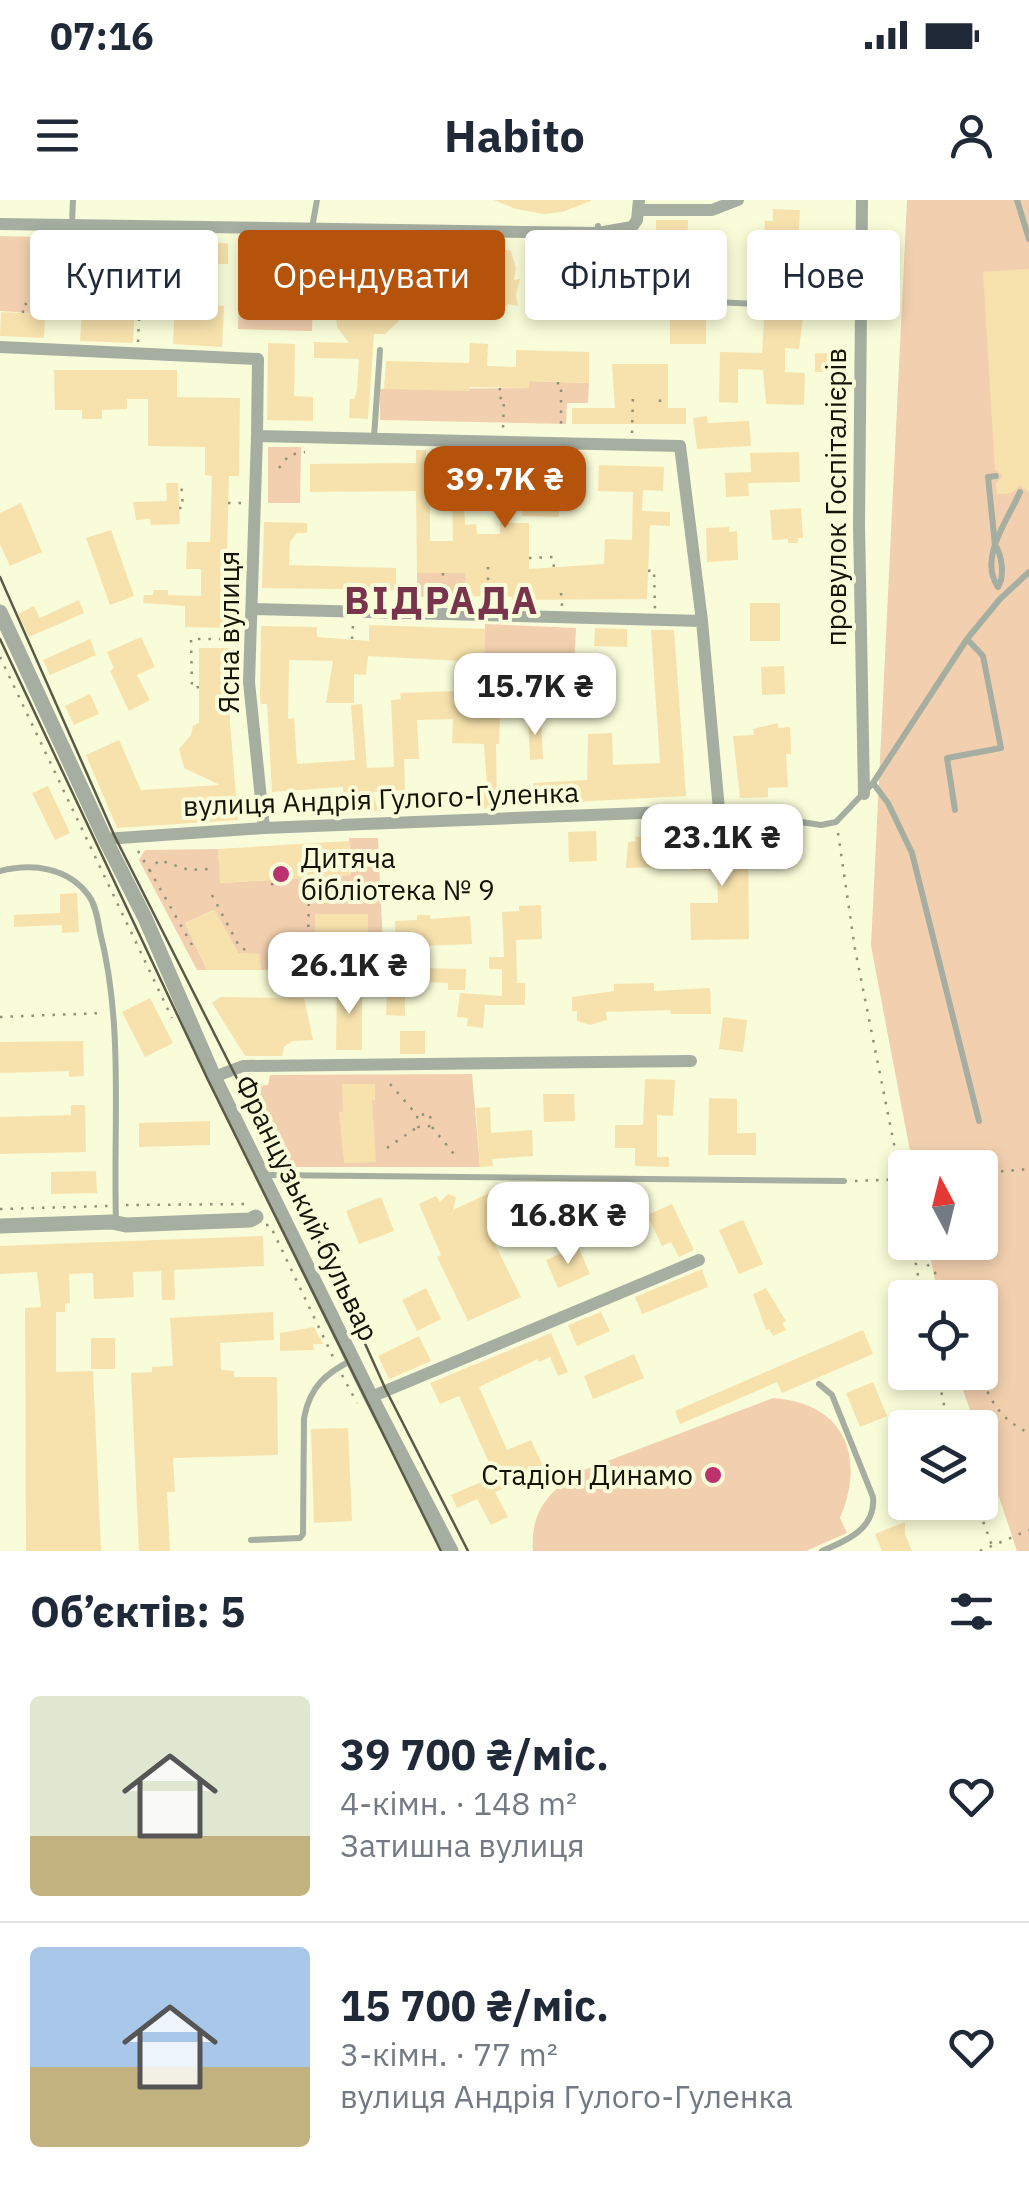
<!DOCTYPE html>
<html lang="uk">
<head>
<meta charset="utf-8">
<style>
	body { margin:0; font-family:"IBM Plex Sans",sans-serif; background:#f2f2f3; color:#1f2937; height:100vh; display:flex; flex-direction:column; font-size:38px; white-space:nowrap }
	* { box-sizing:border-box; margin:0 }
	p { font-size:32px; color:#747a83 }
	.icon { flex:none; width:55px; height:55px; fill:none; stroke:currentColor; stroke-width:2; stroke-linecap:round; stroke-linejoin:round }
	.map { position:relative; height:1351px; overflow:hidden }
	.details { display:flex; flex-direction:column; background:#fff; flex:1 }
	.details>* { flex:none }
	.top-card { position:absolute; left:30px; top:30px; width:970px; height:90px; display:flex; gap:20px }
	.needle { width:65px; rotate:353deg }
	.controls { position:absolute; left:888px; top:950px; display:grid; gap:20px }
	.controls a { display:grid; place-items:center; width:110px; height:110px; border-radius:10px; background:#fff; box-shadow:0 5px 15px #0003; font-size:50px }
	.price { position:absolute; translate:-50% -85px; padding:0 22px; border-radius:20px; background:#fff; color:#222; font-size:32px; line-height:65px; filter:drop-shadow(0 2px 5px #0008) }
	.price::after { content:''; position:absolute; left:50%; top:60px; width:30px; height:22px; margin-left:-15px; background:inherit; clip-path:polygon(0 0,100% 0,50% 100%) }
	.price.on { background:#b45309; color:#fff }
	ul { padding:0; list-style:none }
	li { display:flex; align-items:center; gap:30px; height:250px; padding:0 30px }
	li+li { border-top:2px solid #e0e1e3 }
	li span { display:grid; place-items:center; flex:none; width:280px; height:200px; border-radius:10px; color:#555 }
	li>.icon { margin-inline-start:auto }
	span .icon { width:120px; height:120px; fill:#fffc; stroke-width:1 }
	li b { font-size:42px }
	h2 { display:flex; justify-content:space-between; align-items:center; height:120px; padding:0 30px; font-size:42px }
	.chip { padding:0 35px; border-radius:10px; background:#fff; box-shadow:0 5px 15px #0003; font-size:35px; line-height:90px }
	.chip.on { background:#b45309; color:#fff }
	.status { display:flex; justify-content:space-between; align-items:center; height:70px; padding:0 50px; background:#fff; direction:ltr }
	.status svg { height:28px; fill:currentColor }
	header { display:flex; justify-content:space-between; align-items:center; height:130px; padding:0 30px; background:#fff; font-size:45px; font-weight:800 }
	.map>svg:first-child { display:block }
	.green { fill:#f2d0af }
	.building { fill:#f7e2ad; fill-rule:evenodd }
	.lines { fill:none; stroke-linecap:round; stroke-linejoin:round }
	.path { stroke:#8f9178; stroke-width:2.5; stroke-dasharray:2.5 8; stroke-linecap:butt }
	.service { stroke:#a5aea0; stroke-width:6 }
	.minor { stroke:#a5aea0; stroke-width:12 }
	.tertiary { stroke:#a5aea0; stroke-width:15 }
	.tram { stroke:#595a47; stroke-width:2.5 }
	.poi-dot { fill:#bc326e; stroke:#f9fcd8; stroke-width:4 }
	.labels { text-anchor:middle; stroke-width:8; stroke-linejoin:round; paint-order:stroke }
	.street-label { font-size:28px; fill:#131307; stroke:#f9fcd8 }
	.poi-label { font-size:28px; fill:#131307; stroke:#f9fcd8; text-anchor:start }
	.district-label { font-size:38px; font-weight:bold; letter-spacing:2.5px; fill:#78334d; stroke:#f9fcd8 }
</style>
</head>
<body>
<div class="status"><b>07:16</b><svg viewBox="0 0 49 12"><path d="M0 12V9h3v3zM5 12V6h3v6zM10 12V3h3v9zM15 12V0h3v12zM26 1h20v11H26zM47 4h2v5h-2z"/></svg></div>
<header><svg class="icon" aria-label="menu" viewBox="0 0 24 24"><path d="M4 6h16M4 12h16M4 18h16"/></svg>Habito<svg class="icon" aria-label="person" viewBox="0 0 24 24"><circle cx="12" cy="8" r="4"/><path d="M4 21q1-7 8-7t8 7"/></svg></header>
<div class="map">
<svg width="1029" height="1351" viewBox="0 0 1029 1351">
	<rect width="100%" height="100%" fill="#f9fcd8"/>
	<path class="green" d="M907,0H1029V1351H1017L980,1240V1228L976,1227L957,1173L980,1172V1098L938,1097L928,1043L980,1042V968L913,967L871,746Z
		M0,36L74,38L72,67L48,66L45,114L0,111Z
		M240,64L314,66L312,131L238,129Z
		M529,181L589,183L588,203H567L566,224L380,220V189L529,188Z
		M268,247H301L300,303H268Z
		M417,373H465V396L417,397Z
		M485,424L576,428L574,468L487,464L484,462Z
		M349,638H378L384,769L261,770L259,755L238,753L214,710L185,723L207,770H197L139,660L145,650L218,649L221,683L351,675Z
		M472,874L480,967H289L247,887L268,885L270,875Z
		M773,1198C845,1203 866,1257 840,1318L847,1333L806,1351H533C530,1311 549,1291 581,1271Z"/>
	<path class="building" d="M494,0H591V1L562,12L544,14L516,9Z
		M773,9L800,10L798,43L845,45L844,58L793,56L764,44L765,21H773Z
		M656,20H688L687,56L655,55L651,30H656Z
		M86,39L171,42V62L159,61V68L137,67L133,143L80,141L82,112L46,110L48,66L84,68Z
		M190,43H228V64H191Z
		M484,45L511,51L516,68L514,80L520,79L516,94L518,106L508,104L501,110L486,114L471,109L465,112L456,95L457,81L450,80L455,65L453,59L456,55L484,48Z
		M350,63L367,66L394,65L402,80L401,92L394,98L401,104L400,120L385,134H374L368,219L349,218L350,199H354L357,191L359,159L314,158V142L349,143L337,127L335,103L337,72Z
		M1029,69V292L1020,285L1012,293L997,294L996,283L1003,276L995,269L983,72Z
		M777,83L807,84L799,149L785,148V172L805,173L804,205L766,204L763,170L738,169V203L719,202L720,152L762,153L764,120H776Z
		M175,103L224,106L222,147L173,144Z
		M1,112L45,114L44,138L0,136Z
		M706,118V144H670V119Z
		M268,143L295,144L294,196L313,197V221L267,220Z
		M470,143L488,144L487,166L516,167V150L589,152V183L529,181V188L469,187V191L384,189L386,161L469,163Z
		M815,153L847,154V172H815Z
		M612,164H668V208H686V224H572V208H615Z
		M54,170H177V197L240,198L239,276H229L226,397H230L229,428L185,427V406L143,403L144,395H153L154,390H168V395L201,396V369H186L187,342H210L212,276L205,275V247L148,246V199H127V209L102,210V219H82V210H55Z
		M707,216L708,223L749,221L751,246L697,249L693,218Z
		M416,250H426V271H456V251L492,252V271H475V296L464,297L465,325L476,324L477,334H500V323H529V369L604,364L605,339L632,340L633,292L598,291L599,265L664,267L663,291L643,290L642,311L670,312V326L650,325L647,399L512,400V397L465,396V373H417L416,291L310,292V264L416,263ZM430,301H452L453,341H430Z
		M799,252L800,282L748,283L749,296L726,297L725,273L751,272L750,253Z
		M528,268L560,270L559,317L522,316L524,283H527Z
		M166,283H178L180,324L151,325L150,319L136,320L133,302L167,301Z
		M21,303L42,352L10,366L0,344V313Z
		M801,308L803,338H798V343H788V339L772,340L770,310Z
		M264,322L307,323V333H297L290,342L289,365L396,368V390L262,388Z
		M729,327V332L737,331L738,360L707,362L706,328Z
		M111,330L134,396L110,405L86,338Z
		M79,400L84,413L29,437L18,414L34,406L40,418Z
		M750,403H780V441H750Z
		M369,425L485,429L484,462L368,456L366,475L354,474V503H326L333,461L289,460L288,519L294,518L297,564L355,560L351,505L362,504L367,568L394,567L391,500L401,499L400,493L485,490L487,464L574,468V476L612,477L611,499L484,495V516H500L499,544H496L497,609L476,608L475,589L487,588L484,544L452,543L453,519L417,520L419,559H404L405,590L373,592L378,611L344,614L343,587L272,592L267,504H261L260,495L261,426L317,427V437L369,441Z
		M595,428L627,429V447L594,446Z
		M651,430H674L686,596L535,604L533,583L587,580L588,534L612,533L613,565L660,563Z
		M141,437L155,467L137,475L150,500L129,511L110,471L114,468L107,452Z
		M90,439L96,455L50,475L43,460Z
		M199,448H230V523L238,620L117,628L86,555L119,540L141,590L220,585L184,568L179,549L191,535L193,526L199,523Z
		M784,466L785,494L762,495L761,467Z
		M90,494L99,514L74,525L65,506Z
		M528,517H541L543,559L530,560Z
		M778,523V528L790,527L791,554H786L788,587L768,588V597L740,598L733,536L754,535L753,529Z
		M48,586L70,633L55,640L32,593Z
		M596,631L597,661L569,662L568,632Z
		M748,636L749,739L691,740L690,703H718L717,670H692L691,637Z
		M635,637H659L660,667L626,668L628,642L636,641Z
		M349,641L351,675L220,683L218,649Z
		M77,693L79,732L62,733V725L14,727V715L60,713V694Z
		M541,705L542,739L516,740L517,783H525V805H485L483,828L467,826L468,818L457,817L460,793L502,796V769H489V757H504L502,712L519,711V706Z
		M215,710L238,753L260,754L261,770H207L185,723Z
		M315,714H368V737H315Z
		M417,715H430V719L470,716L472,744L396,747L395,721L417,720Z
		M426,768L466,769L465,790H448V783L425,782Z
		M388,770H405V816L386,815Z
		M337,783H362V850H336Z
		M654,783V791L710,788L711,814H671L670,810L606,812L607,820L590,825L577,821V811H572V797L614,791V784Z
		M220,797L304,798L313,840L292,841L284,847L282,856H245L212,803Z
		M150,798L173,843L145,857L122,812Z
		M723,817L747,820L743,852L719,849Z
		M400,831H425V854H400Z
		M83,841L84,876L69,877V871L0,873V842Z
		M645,879L675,880L673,916L657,915V957H669V967L635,966V948H615V925H643Z
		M342,884H375V900H372L376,962L344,963L339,912H343Z
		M543,894H574L575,921L544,922Z
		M709,898L737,899V933H756V955H708Z
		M71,905H85L86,952L0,954V917L71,915Z
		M490,907L491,933L532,930L533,956L492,959L493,966L480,967L476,908Z
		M210,921V945L139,947V923Z
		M96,971L97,993L51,994V972Z
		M536,985H581V1016L546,1015L536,1002Z
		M502,987L521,1020L490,1034L521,1097L468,1121L437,1057L441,1055L419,1004L436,996L440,1002L448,994L456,997L453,1010Z
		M381,997L394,1031L359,1044L346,1011Z
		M672,1004L694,1050L679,1057L671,1042L662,1046L647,1015Z
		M743,1020L763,1064L739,1074L719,1030Z
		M263,1036L264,1066L174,1070L175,1100H162L161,1071L133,1072L134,1097L119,1098L94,1099L93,1073L69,1074L70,1103L65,1104V1112H56V1172L93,1171L101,1351H26L25,1108L41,1107L37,1072L0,1074V1046Z
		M578,1046L590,1074L558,1088L546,1060Z
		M702,1069L708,1087L642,1114L635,1097Z
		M426,1088L441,1119L417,1131L402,1100Z
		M766,1088L786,1121L782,1123L786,1130L773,1136L769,1129L766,1130L753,1094Z
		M273,1112L274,1140L220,1143L221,1170L234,1171V1177H277L278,1255L173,1258L175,1292H167L170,1351H139L131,1173L152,1172V1167L173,1166L170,1118Z
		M601,1112L610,1131L577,1146L568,1125Z
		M314,1127L323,1144H313L314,1150L280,1151V1133Z
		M863,1130L873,1154L782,1193L777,1182L680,1224L675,1211Z
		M551,1133L568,1172L558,1176L550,1157L539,1162L538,1159L479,1187L507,1250L531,1240L546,1272L495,1292L508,1317L491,1325L477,1299L457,1308L451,1295L495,1276L459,1196L440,1204L430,1183Z
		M419,1136L431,1161L389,1179L378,1156Z
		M91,1138H115V1169H91Z
		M634,1154L644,1178L593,1199L584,1176Z
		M873,1182L887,1216L860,1227L846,1193Z
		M348,1228L352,1321L314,1323L311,1229Z
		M905,1322V1334L912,1351H882L875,1334Z"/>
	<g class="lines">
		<path class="path" d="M36,37L34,86L47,87
			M177,39L175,95L200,97V104
			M23,113V104H33L34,88
			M138,142L140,94L174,95
			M558,182V189H561V231
			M500,188L499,198H504L503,229
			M660,202V196
			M632,233L633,194
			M438,255L441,271
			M496,257V307
			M279,268L289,255L305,252
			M228,303H241
			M179,308H183L181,281
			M529,358L553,357L554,369
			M227,359H239
			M648,371L654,370L655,409
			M443,373V400
			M561,393L562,406
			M488,401V362
			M352,439L353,425
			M0,457L172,818
			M199,487L192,488L191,439H236
			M838,633L855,749L905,999
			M138,651L150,671
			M324,679L325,692
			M272,683L273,693
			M309,693L308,745L358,744V737
			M212,695L240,748L250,751
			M192,745L150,671L159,660L189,670L210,669
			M0,817L103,813
			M390,884L417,915L418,927L431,926L430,914L417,915
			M432,927L458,959
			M387,948L416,928
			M980,973L1029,969
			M855,981L905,979
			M574,990L573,1019H592L593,986
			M126,1005L248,1004
			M0,1009L108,1006
			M266,1025H270L334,1159
			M912,1042L922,1098
			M913,1049L937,1075L951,1098
			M937,1172L949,1228
			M980,1172C990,1202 1000,1219 1029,1233
			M342,1175L357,1203
			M976,1302L994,1351
			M980,1351L1029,1330"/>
		<path class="service" d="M1017,0L1029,39
			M72,24L73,0
			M598,26V66L642,78L651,99L757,104
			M312,28L317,0
			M374,237L380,150
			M996,276L988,277L995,345C1002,355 1005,376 998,387
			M998,387C978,358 1008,320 1020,292
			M873,583L888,603L912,653L979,921
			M721,610L821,625L836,622L873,583L967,439L1000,399L1029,372
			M955,610L947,558L1001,548L983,456L967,439
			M0,671C32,663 68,667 89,696C96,706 98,721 100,732C124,825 113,926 116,1021
			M266,975L844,981
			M819,1184L832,1195L873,1297C876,1329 846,1341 822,1351
			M251,1340L300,1338L303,1334L304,1218C310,1186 326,1173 354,1159"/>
		<path class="minor" d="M862,0L859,325L864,594
			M639,10H712L738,0
			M0,24L598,33L632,27L637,20L639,0
			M0,147L258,159L257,236L680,246L702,421L719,610L264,628L105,639
			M257,236L249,482L264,628
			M253,409L702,421
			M214,877L243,866L691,861
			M371,1197L699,1060"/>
		<path class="tertiary" d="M0,412L105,639L145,718L214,877L371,1197L451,1351
			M0,1026L112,1022L126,1025L250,1020L256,1017"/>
		<path class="tram" d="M0,377L115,637L315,1033L386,1190L468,1351
			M0,439L208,880L441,1351"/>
	</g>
	<g class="poi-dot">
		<circle cx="281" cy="674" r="10"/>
		<circle cx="713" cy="1275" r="10"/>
	</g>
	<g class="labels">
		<g class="street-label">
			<text transform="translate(836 297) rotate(-90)" y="10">провулок Госпіталієрів</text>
			<text transform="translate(229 432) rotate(-90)" y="10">Ясна вулиця</text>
			<text transform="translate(381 599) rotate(-2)" y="10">вулиця Андрія Гулого-Гуленка</text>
			<text transform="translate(307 1008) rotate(64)" y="10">Французький бульвар</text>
		</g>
		<g class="poi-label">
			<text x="301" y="668">Дитяча<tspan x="301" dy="32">бібліотека № 9</tspan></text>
			<text x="693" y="1285" text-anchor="end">Стадіон Динамо</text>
		</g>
		<g class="district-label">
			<text x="442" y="414">ВІДРАДА</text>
		</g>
	</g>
</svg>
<div class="controls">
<a><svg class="needle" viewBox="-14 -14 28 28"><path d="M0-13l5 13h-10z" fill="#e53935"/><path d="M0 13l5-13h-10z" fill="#747a83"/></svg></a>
<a><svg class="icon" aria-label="locate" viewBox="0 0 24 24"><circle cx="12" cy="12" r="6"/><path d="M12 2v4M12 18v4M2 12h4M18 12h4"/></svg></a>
<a><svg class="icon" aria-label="layers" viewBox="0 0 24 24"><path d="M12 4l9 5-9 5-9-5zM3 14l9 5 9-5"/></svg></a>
</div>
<b class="price on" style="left:505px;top:331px">39.7K ₴</b>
<b class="price" style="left:535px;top:538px">15.7K ₴</b>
<b class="price" style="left:722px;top:689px">23.1K ₴</b>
<b class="price" style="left:349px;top:817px">26.1K ₴</b>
<b class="price" style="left:568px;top:1067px">16.8K ₴</b>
<div class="top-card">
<a class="chip">Купити</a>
<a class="chip on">Орендувати</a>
<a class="chip">Фільтри</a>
<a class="chip">Нове</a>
</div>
</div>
<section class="details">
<h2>Об’єктів: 5<svg class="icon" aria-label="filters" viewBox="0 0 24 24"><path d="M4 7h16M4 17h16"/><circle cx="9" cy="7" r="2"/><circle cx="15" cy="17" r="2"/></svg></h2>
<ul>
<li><span style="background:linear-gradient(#dfe7d0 70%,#c2b280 0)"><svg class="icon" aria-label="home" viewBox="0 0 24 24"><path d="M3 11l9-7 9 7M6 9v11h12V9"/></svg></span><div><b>39 700 ₴/міс.</b><p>4-кімн. · 148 m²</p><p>Затишна вулиця</p></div><svg class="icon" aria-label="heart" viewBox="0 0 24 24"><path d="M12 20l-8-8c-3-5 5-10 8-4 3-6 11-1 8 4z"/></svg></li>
<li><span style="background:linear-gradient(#a9c7e8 60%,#c2b280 0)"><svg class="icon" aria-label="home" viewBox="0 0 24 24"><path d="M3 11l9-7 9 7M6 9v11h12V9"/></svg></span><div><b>15 700 ₴/міс.</b><p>3-кімн. · 77 m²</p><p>вулиця Андрія Гулого-Гуленка</p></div><svg class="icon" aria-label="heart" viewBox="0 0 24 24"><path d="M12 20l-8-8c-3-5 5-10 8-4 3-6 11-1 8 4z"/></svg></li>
</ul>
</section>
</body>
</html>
